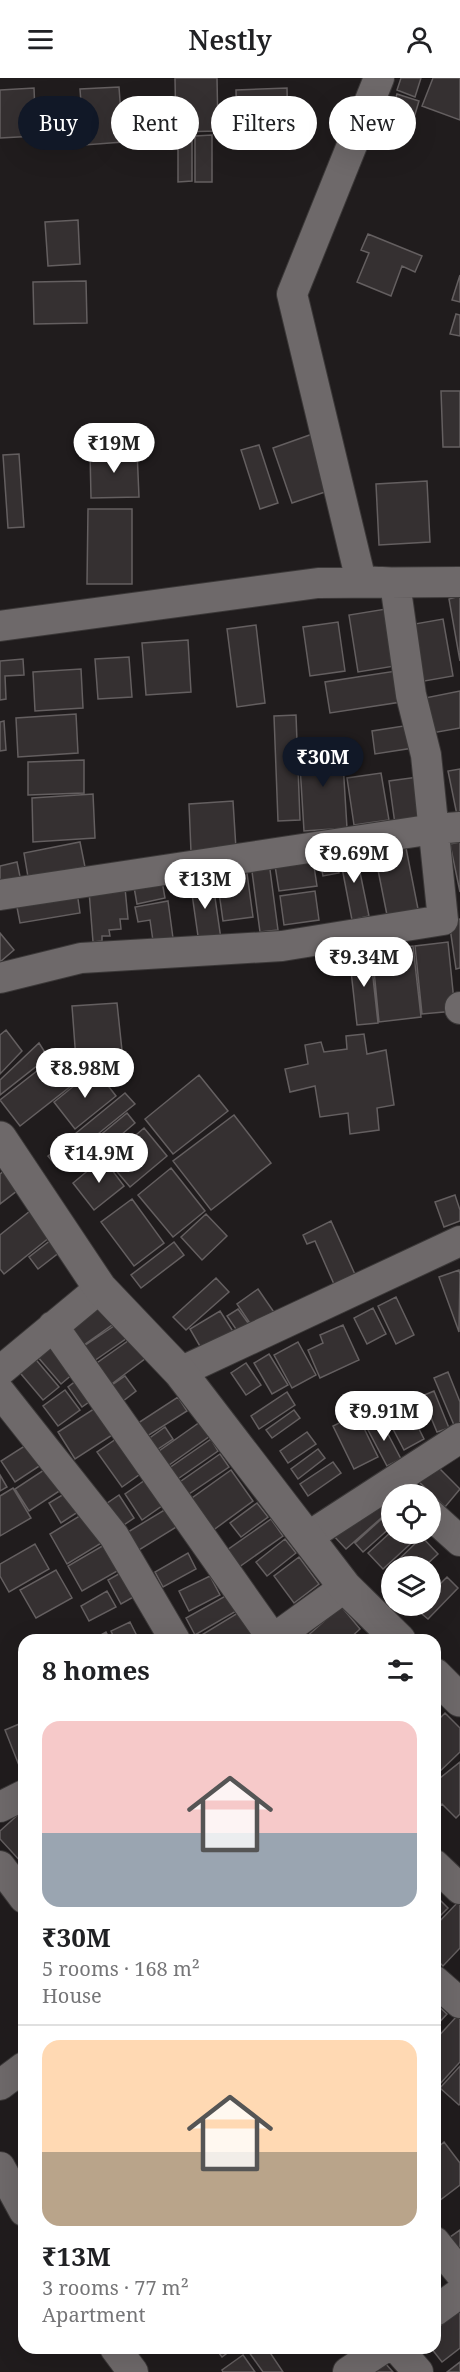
<!DOCTYPE html>
<html lang="en">
<head>
<meta charset="utf-8">
<style>
	body { margin:0; font-family:"Noto Serif",serif; background:#f6f6f6; color:#202124; height:100vh; display:flex; flex-direction:column; font-size:22px; white-space:nowrap }
	* { box-sizing:border-box; margin:0 }
	p { font-size:20px; color:#757577 }
	.icon { flex:none; width:33px; height:33px; fill:none; stroke:currentColor; stroke-width:2; stroke-linecap:round; stroke-linejoin:round }
	.map { position:relative; flex:1; overflow:hidden }
	.side { position:absolute; left:18px; top:1556px; width:423px; height:720px; display:flex; flex-direction:column; background:#fff; border-radius:18px; box-shadow:0 6px 24px #0002 }
	.side>* { flex:none }
	.hud { position:absolute; left:18px; top:18px; width:424px; height:54px; display:flex; gap:12px }
	.fabs { position:absolute; left:381px; top:1406px; display:grid; gap:12px }
	.fabs a { display:grid; place-items:center; width:60px; height:60px; border-radius:50%; background:#fff; box-shadow:0 6px 24px #0002; font-size:30px }
	.price { position:absolute; translate:-50% -51px; padding:0 14px; border-radius:21px; background:#fff; color:#222; font-size:20px; line-height:39px; filter:drop-shadow(0 2px 3px #0008) }
	.price::after { content:''; position:absolute; left:50%; top:36px; width:18px; height:14px; margin-left:-9px; background:inherit; clip-path:polygon(0 0,100% 0,50% 100%) }
	.price.selected { background:#111827; color:#fff }
	ul { padding:0; list-style:none }
	li { display:grid; align-content:center; gap:12px; height:318px; padding:0 24px }
	li+li { border-top:2px solid #e0e0e0 }
	li span { display:grid; place-items:center; height:186px; border-radius:18px; color:#555 }
	li>.icon { margin-inline-start:auto }
	span .icon { width:108px; height:108px; fill:#fffc; stroke-width:1 }
	li b { font-size:26px }
	h2 { display:flex; justify-content:space-between; align-items:center; height:72px; padding:0 24px; font-size:26px }
	.tag { padding:0 21px; border-radius:27px; background:#fff; box-shadow:0 6px 24px #0002; font-size:21px; line-height:54px }
	.tag.selected { background:#111827; color:#fff }
	header { display:flex; justify-content:space-between; align-items:center; height:78px; padding:0 24px; background:#fff; font-size:27px; font-weight:600 }
	.map>svg:first-child { display:block }
	.building { fill:#353031; stroke:#645f60; stroke-width:1.5 }
	.lines { fill:none; stroke-linecap:round; stroke-linejoin:round }
	.minor-casing { stroke:#3b3838; stroke-width:32 }
	.secondary-casing { stroke:#3b3838; stroke-width:35 }
	.minor { stroke:#6e696a; stroke-width:30 }
	.secondary { stroke:#6e696a; stroke-width:33 }
</style>
</head>
<body>
<header><svg class="icon" aria-label="menu" viewBox="0 0 24 24"><path d="M4 6h16M4 12h16M4 18h16"/></svg>Nestly<svg class="icon" aria-label="person" viewBox="0 0 24 24"><circle cx="12" cy="8" r="4"/><path d="M4 21q1-7 8-7t8 7"/></svg></header>
<div class="map">
<svg width="460" height="2294" viewBox="0 0 460 2294">
	<rect width="100%" height="100%" fill="#201c1d"/>
	<path class="building" d="M175,0H217L218,53L176,54Z
		M401,0H421L415,19L397,12Z
		M433,0H460V42L422,28Z
		M119,9L123,64L84,67L80,11Z
		M34,10L36,58L0,60V12Z
		M287,10L288,57L237,58L236,12Z
		M397,16L419,23L413,43L391,35Z
		M178,57H192V103L178,104Z
		M212,57V104H195V58Z
		M78,142L80,186L48,188L45,144Z
		M368,156L422,178L415,194L402,188L391,218L357,204L369,175L361,172Z
		M460,197V224L452,222Z
		M86,203L87,245L34,246L33,204Z
		M456,236L460,237V258L450,256Z
		M441,313H460V369H443Z
		M318,354L337,410L292,425L273,370Z
		M259,367L278,425L260,431L241,372Z
		M137,372L139,419L91,420L90,374Z
		M19,376L24,449L8,450L3,377Z
		M427,403L430,464L379,467L376,406Z
		M88,431H132V506H87Z
		M460,518V583L449,521Z
		M392,530L401,587L358,594L349,537Z
		M443,541L453,598L419,604L409,547Z
		M338,544L345,593L310,598L303,549Z
		M256,547L265,625L237,629L227,551Z
		M188,562L191,614L146,617L142,565Z
		M129,579L132,619L98,621L95,581Z
		M23,581L24,597L5,598L6,621L0,622V583Z
		M81,591L83,630L35,633L33,594Z
		M396,593L401,624L330,635L325,604Z
		M460,613V650L432,655L425,620Z
		M76,636L78,675L18,679L16,640Z
		M296,637L300,742L278,743L274,638Z
		M4,643L6,672L0,673V644Z
		M410,647L413,670L375,676L372,653Z
		M342,668L347,750L304,753L299,671Z
		M84,682V715L28,717V684Z
		M460,691V736L457,737L448,693Z
		M381,695L389,742L354,747L347,700Z
		M418,699L425,742L395,746L389,703Z
		M93,716L95,760L33,764L32,720Z
		M233,723L236,771L191,774L189,726Z
		M80,764L85,789L28,799L24,775Z
		M460,764V814L450,766Z
		M334,770L339,795L323,798L318,773Z
		M355,770L369,838L352,842L339,774Z
		M406,770L419,836L388,842L375,777Z
		M312,775L317,808L279,813L274,781Z
		M17,784L22,808L0,813V788Z
		M269,784L278,852L260,854L251,786Z
		M246,788L253,839L223,843L216,793Z
		M211,792L222,868L200,872L189,795Z
		M162,803L165,820L137,826L134,809Z
		M125,810L128,841H120L121,851L109,852L110,858H102V863L93,864L89,813Z
		M315,813L319,842L284,847L280,818Z
		M77,814L80,835L20,845L16,824Z
		M168,823L173,860L153,863L150,842L138,844L135,829Z
		M460,841V890L456,891L449,843Z
		M0,855L14,872L0,884Z
		M448,864L455,933L422,936L415,868Z
		M413,868L421,939L379,944L372,872Z
		M370,872L378,945L357,947L349,875Z
		M117,925L123,982L95,986L96,980L76,982L72,928Z
		M6,952L22,973L0,996V957Z
		M364,956L367,976L386,972L394,1027L377,1030L379,1052L350,1056L348,1035L320,1039L315,1008L290,1014L285,991L308,986L305,967L321,964L324,974L347,971L346,958Z
		M39,965L48,979L0,1017V1002Z
		M56,978L76,1004L20,1048L0,1022Z
		M95,991L116,1018L75,1051L54,1024Z
		M199,997L228,1033L173,1076L145,1041Z
		M125,1015L135,1026L57,1089L48,1078Z
		M127,1035L135,1045L94,1080L86,1069Z
		M234,1037L271,1085L211,1132L173,1083Z
		M144,1050L167,1078L130,1109L107,1082Z
		M103,1080L124,1108L94,1132L73,1105Z
		M8,1090L22,1109L0,1126V1096Z
		M171,1090L205,1133L173,1159L138,1117Z
		M455,1117L460,1132V1143L444,1149L435,1124Z
		M132,1121L164,1165L134,1188L101,1144Z
		M40,1125L60,1151L4,1196L0,1191V1157Z
		M206,1136L227,1158L202,1182L181,1159Z
		M331,1143L358,1203L337,1213L315,1163L307,1166L303,1157Z
		M56,1158L65,1170L38,1191L29,1179Z
		M174,1164L184,1177L141,1210L131,1197Z
		M459,1192L460,1196L459,1254L439,1199Z
		M216,1200L229,1214L186,1252L173,1239Z
		M258,1211L278,1240L256,1254L237,1226Z
		M396,1219L414,1257L396,1266L378,1228Z
		M106,1224L119,1242L81,1269L68,1250Z
		M373,1230L386,1256L367,1266L354,1240Z
		M238,1231L251,1249L240,1257L227,1238Z
		M220,1233L236,1258L201,1270L190,1251Z
		M120,1244L130,1258L94,1283L84,1268Z
		M343,1247L359,1282L320,1300L308,1272L323,1265L320,1257Z
		M132,1260L146,1280L109,1308L94,1287Z
		M57,1262L80,1290L61,1306L37,1278Z
		M298,1264L316,1297L292,1310L274,1277Z
		M269,1276L288,1307L272,1316L254,1285Z
		M32,1277L59,1309L43,1322L16,1290Z
		M246,1285L261,1307L246,1317L231,1295Z
		M448,1294L460,1324V1345L454,1347L434,1300Z
		M125,1298L136,1313L114,1330L102,1314Z
		M81,1299L96,1319L82,1329L68,1309Z
		M65,1312L80,1332L58,1348L43,1328Z
		M434,1313L449,1350L437,1354L422,1318Z
		M287,1314L295,1327L259,1351L251,1338Z
		M178,1319L187,1333L141,1362L132,1349Z
		M403,1319L424,1361L404,1372L382,1330Z
		M103,1325L120,1352L75,1381L58,1354Z
		M294,1332L300,1340L272,1360L266,1352Z
		M357,1336L378,1379L354,1391L333,1348Z
		M380,1341L401,1381L387,1388L366,1348Z
		M200,1344L210,1358L162,1392L152,1378Z
		M165,1349L173,1361L152,1375L144,1364Z
		M307,1354L316,1366L288,1385L280,1373Z
		M119,1359L143,1394L122,1409L97,1374Z
		M211,1361L218,1373L169,1407L162,1395Z
		M34,1362L47,1383L15,1404L1,1383Z
		M318,1371L325,1380L298,1401L291,1391Z
		M220,1376L229,1389L183,1420L174,1408Z
		M432,1383L460,1411L445,1429L415,1400Z
		M333,1384L341,1395L308,1418L300,1406Z
		M53,1386L67,1408L29,1433L15,1411Z
		M231,1392L253,1423L208,1456L185,1425Z
		M0,1397L7,1409L0,1413Z
		M148,1400L166,1425L142,1442L125,1416Z
		M13,1410L31,1440L0,1458V1418Z
		M69,1413L81,1432L61,1445L49,1425Z
		M119,1417L134,1440L118,1451L103,1428Z
		M374,1418L388,1434L346,1471L332,1456Z
		M176,1425L186,1443L139,1472L128,1454Z
		M257,1425L268,1439L241,1459L230,1445Z
		M91,1431L108,1461L67,1486L50,1456Z
		M389,1434L392,1436V1448L363,1474L355,1465Z
		M271,1441L283,1458L232,1494L220,1477Z
		M392,1453V1455H417L419,1458L383,1491L368,1475Z
		M422,1459L438,1476L425,1488H392Z
		M285,1461L296,1475L267,1498L256,1484Z
		M35,1466L49,1491L9,1514L0,1498V1486Z
		M104,1467L119,1492L82,1513L68,1488Z
		M188,1475L196,1491L163,1509L155,1494Z
		M299,1479L319,1506L294,1525L274,1498Z
		M56,1492L72,1520L36,1540L20,1512Z
		M124,1493L137,1517L121,1526L108,1502Z
		M210,1498L220,1517L189,1533L179,1513Z
		M447,1499L458,1510L428,1541L416,1531L420,1527H430V1516Z
		M107,1513L116,1529L89,1543L81,1528Z
		M229,1516L238,1532L195,1557L186,1540Z
		M341,1528L360,1551L348,1562H303Z
		M241,1533L255,1558L250,1562H202L200,1558Z
		M130,1544L139,1562H115L111,1553Z
		M106,1554L110,1562H92Z
		M445,1635L460,1650V1674L435,1698V1645Z
		M24,1644V1700L5,1652Z
		M460,1684V1736L456,1740L442,1726L435,1733V1704Z
		M21,1734L24,1737V1783L22,1785L0,1761V1753Z
		M435,1817L448,1830L435,1843Z
		M460,1822V1870L443,1888L435,1880V1848Z
		M435,1925L447,1936L435,1949Z
		M457,1938L460,1941V1984L439,2007L435,2003V1962Z
		M460,1988V2026L459,2027L440,2010Z
		M444,2064L460,2085V2107L435,2126V2072Z
		M460,2152V2181L446,2162Z
		M460,2232V2270L442,2284L431,2270H435V2252Z
		M215,2270H234L222,2279Z
		M246,2270H267L283,2294H263Z
		M243,2277L255,2294H223L222,2292Z
		M460,2284V2294H447Z
		M385,2285L393,2294H374Z"/>
	<g class="lines">
		<defs>
			<path id="minor" d="M0,548L318,505L460,504
				M0,817L434,751L460,749
				M0,900L81,880L282,868L443,842L426,677L411,617L395,505L361,503L292,216L379,0
				M460,929V931
				M53,1248L273,1561
				M0,1293L100,1210
				M180,1294L460,1163
				M0,1314L114,1458L175,1562
				M430,1436L460,1463
				M306,1460L460,1360
				M272,1562L345,1509
				M0,1729L24,1717
				M435,1787L460,1811
				M0,1788L24,1820
				M435,1903L460,1925
				M0,2007L24,1989
				M0,2089L24,2133
				M435,2164L460,2195
				M435,2233L460,2215
				M115,2270L133,2294
				M397,2270L418,2294
				M348,2294L384,2270"/>
			<path id="secondary" d="M0,1060L100,1210L180,1294L345,1509L399,1562
				M435,1597L460,1622"/>
		</defs>
		<use href="#minor" class="minor-casing"/>
		<use href="#secondary" class="secondary-casing"/>
		<use href="#minor" class="minor"/>
		<use href="#secondary" class="secondary"/>
	</g>
</svg>
<div class="fabs">
<a><svg class="icon" aria-label="locate" viewBox="0 0 24 24"><circle cx="12" cy="12" r="6"/><path d="M12 2v4M12 18v4M2 12h4M18 12h4"/></svg></a>
<a><svg class="icon" aria-label="layers" viewBox="0 0 24 24"><path d="M12 4l9 5-9 5-9-5zM3 14l9 5 9-5"/></svg></a>
</div>
<b class="price" style="left:114px;top:396px">₹19M</b>
<b class="price selected" style="left:323px;top:710px">₹30M</b>
<b class="price" style="left:354px;top:806px">₹9.69M</b>
<b class="price" style="left:205px;top:832px">₹13M</b>
<b class="price" style="left:364px;top:910px">₹9.34M</b>
<b class="price" style="left:85px;top:1021px">₹8.98M</b>
<b class="price" style="left:99px;top:1106px">₹14.9M</b>
<b class="price" style="left:384px;top:1364px">₹9.91M</b>
<div class="hud">
<a class="tag selected">Buy</a>
<a class="tag">Rent</a>
<a class="tag">Filters</a>
<a class="tag">New</a>
</div>
<section class="side">
<h2>8 homes<svg class="icon" aria-label="filters" viewBox="0 0 24 24"><path d="M4 7h16M4 17h16"/><circle cx="9" cy="7" r="2"/><circle cx="15" cy="17" r="2"/></svg></h2>
<ul>
<li><span style="background:linear-gradient(#f6c9c9 60%,#9aa5b1 0)"><svg class="icon" aria-label="home" viewBox="0 0 24 24"><path d="M3 11l9-7 9 7M6 9v11h12V9"/></svg></span><div><b>₹30M</b><p>5 rooms · 168 m²</p><p>House</p></div></li>
<li><span style="background:linear-gradient(#ffd9b3 60%,#b9a48a 0)"><svg class="icon" aria-label="home" viewBox="0 0 24 24"><path d="M3 11l9-7 9 7M6 9v11h12V9"/></svg></span><div><b>₹13M</b><p>3 rooms · 77 m²</p><p>Apartment</p></div></li>
</ul>
</section>
</div>
</body>
</html>
